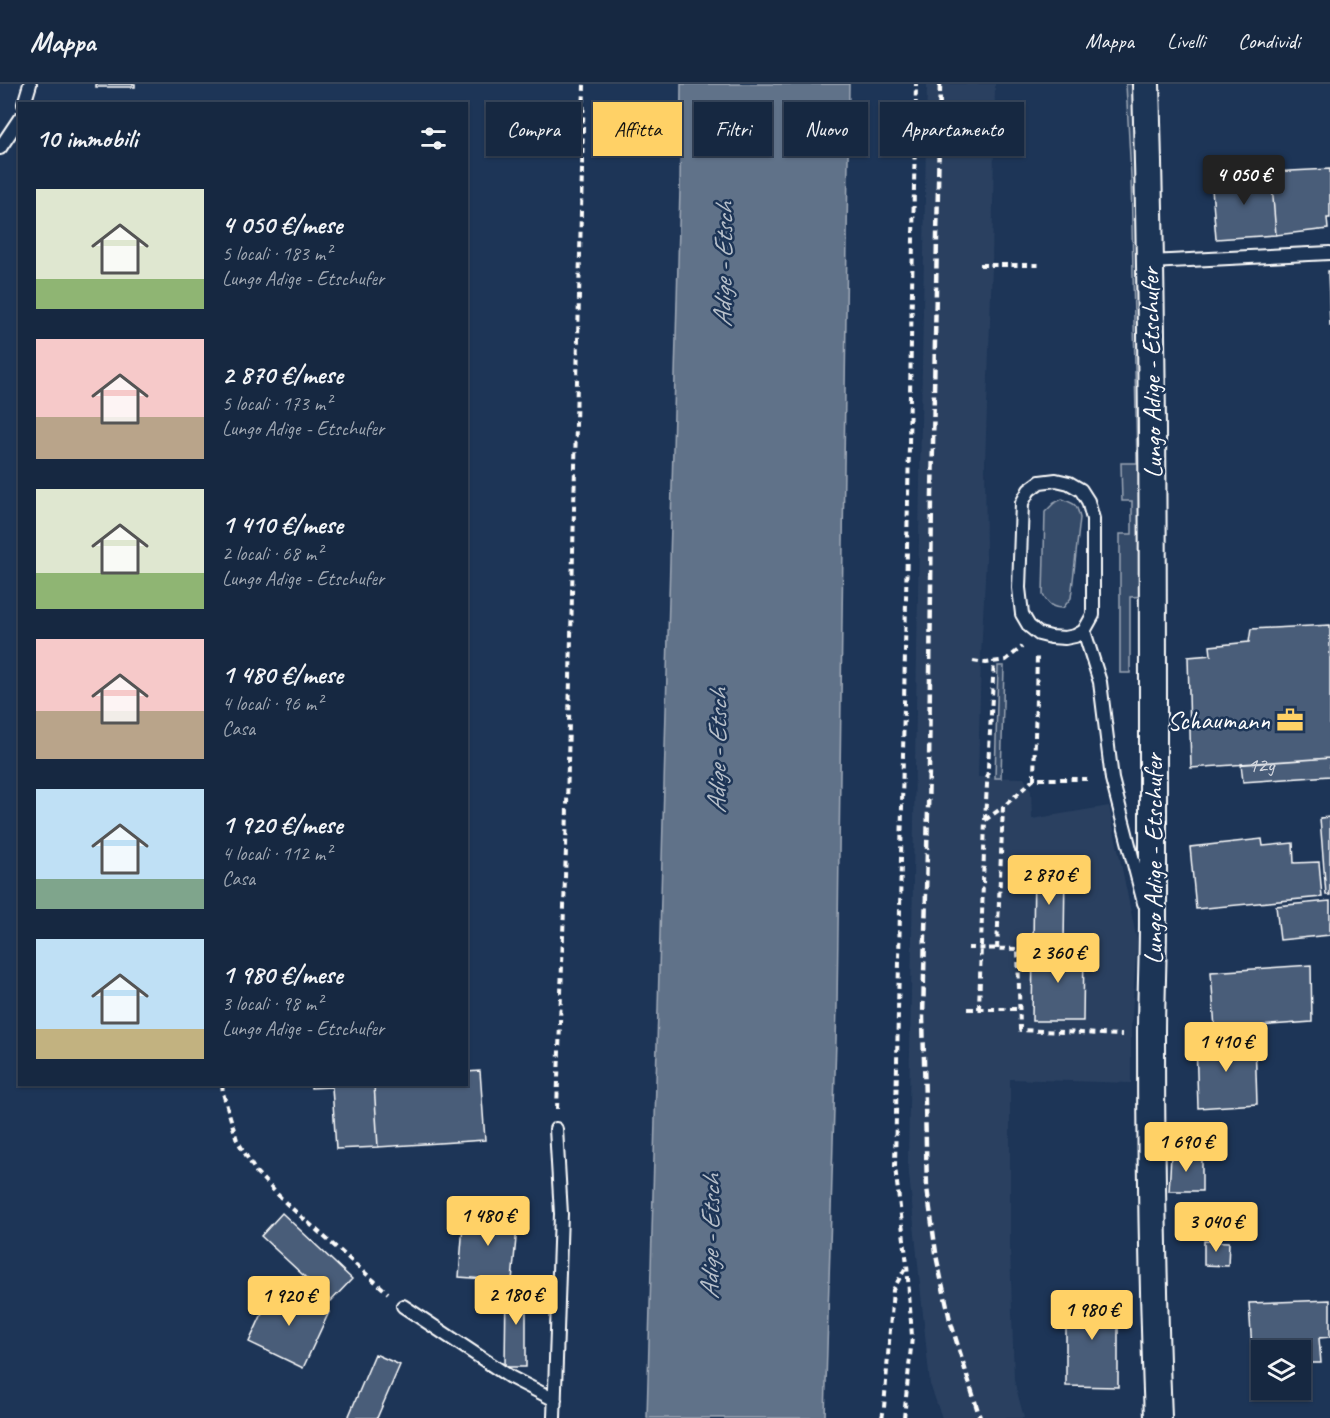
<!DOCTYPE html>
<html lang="it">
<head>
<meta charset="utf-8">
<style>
	body { margin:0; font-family:Caveat,sans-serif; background:#1f3048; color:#f1f3f6; height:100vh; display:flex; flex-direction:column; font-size:22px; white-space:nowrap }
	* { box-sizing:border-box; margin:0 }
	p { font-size:20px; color:#9ea6b1 }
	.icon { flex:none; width:33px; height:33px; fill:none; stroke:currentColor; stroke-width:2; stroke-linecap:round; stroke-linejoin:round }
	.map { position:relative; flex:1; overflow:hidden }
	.sheet { position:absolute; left:18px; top:18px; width:450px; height:984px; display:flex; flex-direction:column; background:#162841; border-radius:0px; box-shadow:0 2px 4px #0004,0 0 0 2px #35445a }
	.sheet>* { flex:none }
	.top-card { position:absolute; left:486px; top:18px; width:570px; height:54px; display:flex; gap:12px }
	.buttons { position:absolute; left:1251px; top:1256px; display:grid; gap:12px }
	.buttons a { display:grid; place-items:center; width:60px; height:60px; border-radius:0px; background:#162841; box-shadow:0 2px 4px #0004,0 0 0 2px #35445a; font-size:30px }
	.price { position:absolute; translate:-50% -51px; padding:0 14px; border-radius:6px; background:#ffd166; color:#111; font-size:20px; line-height:39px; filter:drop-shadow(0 2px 3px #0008) }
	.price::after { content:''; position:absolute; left:50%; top:36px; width:18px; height:14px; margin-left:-9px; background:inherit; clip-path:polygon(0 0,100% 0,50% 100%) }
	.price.active { background:#222; color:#fff }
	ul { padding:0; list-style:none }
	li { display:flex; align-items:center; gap:18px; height:150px; padding:0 18px }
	li span { display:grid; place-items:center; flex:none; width:168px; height:120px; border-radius:0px; color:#555 }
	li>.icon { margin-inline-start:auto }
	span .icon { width:72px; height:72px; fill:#fffc; stroke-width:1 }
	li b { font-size:26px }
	h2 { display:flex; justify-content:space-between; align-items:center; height:72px; padding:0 18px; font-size:26px }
	.tag { padding:0 21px; border-radius:0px; background:#162841; box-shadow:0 2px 4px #0004,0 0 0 2px #35445a; font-size:21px; line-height:54px }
	.tag.active { background:#ffd166; color:#111 }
	header { display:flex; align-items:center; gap:36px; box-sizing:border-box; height:84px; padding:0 30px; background:#162841; border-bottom:2px solid #35445a }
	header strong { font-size:28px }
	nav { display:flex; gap:33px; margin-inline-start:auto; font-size:21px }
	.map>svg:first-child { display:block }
	.built { fill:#2a4161 }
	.green { fill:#364b69; stroke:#9aa5b4; stroke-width:1.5 }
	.water { fill:#617289; stroke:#a0aab8; stroke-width:1.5 }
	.building { fill:#4a5d79; stroke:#fff; stroke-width:1.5 }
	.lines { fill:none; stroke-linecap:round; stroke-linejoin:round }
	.lane-casing { stroke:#fff; stroke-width:16 }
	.street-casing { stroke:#fff; stroke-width:30 }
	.path { stroke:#fff; stroke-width:4; stroke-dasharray:6 4.5; stroke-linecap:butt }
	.lane { stroke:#1d3557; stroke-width:12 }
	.street { stroke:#1d3557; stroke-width:26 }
	.rail { stroke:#fff; stroke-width:4.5; stroke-dasharray:9 4.5; stroke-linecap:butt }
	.labels { text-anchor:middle; stroke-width:5; stroke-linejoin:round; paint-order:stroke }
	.number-label { font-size:22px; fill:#d2d6de }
	.street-label { font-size:26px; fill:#fff; stroke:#1d3557 }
	.poi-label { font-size:26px; fill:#fff; stroke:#1d3557; text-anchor:end }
	.water-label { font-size:27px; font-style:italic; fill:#b8c0ca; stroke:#1d3557 }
</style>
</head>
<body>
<header>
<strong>Mappa</strong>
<nav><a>Mappa</a><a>Livelli</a><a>Condividi</a></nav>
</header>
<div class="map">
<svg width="1330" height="1334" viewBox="0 0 1330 1334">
	<rect width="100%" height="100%" fill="#1d3557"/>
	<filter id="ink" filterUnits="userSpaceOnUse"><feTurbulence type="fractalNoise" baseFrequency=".0167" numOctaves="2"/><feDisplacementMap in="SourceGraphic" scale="12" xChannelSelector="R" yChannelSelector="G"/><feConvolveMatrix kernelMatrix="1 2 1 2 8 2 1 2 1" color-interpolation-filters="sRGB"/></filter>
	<g filter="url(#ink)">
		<path class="built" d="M927,0H995L992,181L985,378L986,475L981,571L978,693L1024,694L1031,707L1032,735L1109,722L1137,857L1131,944V999L1010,995V1162L1014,1296L1024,1334H942L930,1300L908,1080Z"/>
		<path class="green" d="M1126,0H1139L1147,512L1130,513V589H1120V450H1132V417H1122L1121,379H1137L1131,92Z
			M1062,415C1075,420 1077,420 1080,434L1071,514L1063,524C1052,524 1048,520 1043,511L1045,428L1054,419Z
			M998,582H1004L1001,694H995Z"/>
		<path class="water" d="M681,0H849L837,922L825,1334H647L680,105Z"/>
		<path class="building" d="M96,0H135V3H96Z
			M1330,85V134H1327L1328,145L1276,151L1271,88Z
			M1271,88L1276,151L1216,155L1211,92Z
			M1328,187H1330V242Z
			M1330,541V674L1191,684L1188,573L1211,571L1210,562L1249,558L1251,545Z
			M1330,674V692L1243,698L1241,680Z
			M1330,733V811H1326L1320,734Z
			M1262,755L1263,762L1293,759L1294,779L1319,778L1322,813L1196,825L1190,763Z
			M1034,783H1065L1064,862H1033Z
			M1330,817V851L1280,856L1276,822Z
			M1033,862L1084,863L1083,937H1032Z
			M1311,881L1312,938L1215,945L1211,888Z
			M1255,956L1257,1020L1198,1024L1196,957Z
			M480,987L485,1056L378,1063L374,1000H466V988Z
			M311,1000H374L378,1063L336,1065L332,1003L311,1004Z
			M1202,1071V1107H1169L1171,1072Z
			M464,1128L518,1133L512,1197L459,1193Z
			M282,1129L352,1195L331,1217L261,1152Z
			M1204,1157L1229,1158L1228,1182L1204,1181Z
			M506,1200H526V1283H505Z
			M275,1202L329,1228L303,1284L249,1258Z
			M1066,1212H1118V1303L1066,1302Z
			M1330,1216V1253L1319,1254L1321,1279H1300V1266H1262V1280L1253,1281L1249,1219Z
			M375,1270L400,1281L377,1334H348Z"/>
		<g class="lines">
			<defs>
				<path id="lane" d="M24,20L30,0
					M0,64L20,34
					M1150,178L1330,169
					M1056,396L1069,399L1081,406L1088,417L1093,435V531L1084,547L1075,552L1065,554L1051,553L1039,550L1029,542L1022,530L1019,504L1022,419L1029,406L1040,398Z
					M1084,547L1100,598L1112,695L1144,819
					M403,1222L510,1293L555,1316
					M554,1334L561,1130L556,1045"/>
				<path id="street" d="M1146,0C1154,279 1153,559 1153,838C1153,876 1151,914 1151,952C1151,1079 1153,1207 1158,1334"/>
			</defs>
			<use href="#lane" class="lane-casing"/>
			<use href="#street" class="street-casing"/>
			<path class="path" d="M980,181H1039
				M973,577L986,579L1006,576L1022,563
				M1034,695L1037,572
				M985,736L1002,724
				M968,864L1018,865L1020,946L1122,951
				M997,865L1003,723L1034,695H1090
				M968,925H1020
				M979,925L985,736L994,577
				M222,1000L223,1009L237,1056L256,1088L287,1120L388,1209
				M557,1025L566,765L584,0
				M882,1334L884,1324L893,1206L906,1183
				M904,1334L912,1253L907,1180L895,1083L916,0"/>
			<use href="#lane" class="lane"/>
			<use href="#street" class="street"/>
			<path class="rail" d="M940,0L932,411L929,684L923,933L927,1104L937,1176L950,1236L980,1334"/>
		</g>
	</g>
	<defs>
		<symbol id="office-bare" viewBox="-9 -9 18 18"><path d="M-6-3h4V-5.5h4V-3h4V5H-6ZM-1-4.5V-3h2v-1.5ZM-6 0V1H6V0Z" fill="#ffd166" stroke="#1d3557" stroke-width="2.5" paint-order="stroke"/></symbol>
	</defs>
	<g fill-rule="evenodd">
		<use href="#office-bare" x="1271" y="617" width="38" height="38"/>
	</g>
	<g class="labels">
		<g class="number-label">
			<text x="1261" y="688">12g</text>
		</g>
		<g class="street-label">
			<text transform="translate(1151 289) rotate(-91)" y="9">Lungo Adige - Etschufer</text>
			<text transform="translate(1153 775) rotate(-90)" y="9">Lungo Adige - Etschufer</text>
		</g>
		<g class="poi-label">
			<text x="1270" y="645">Schaumann</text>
		</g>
		<g class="water-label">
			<text transform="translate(723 181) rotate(-89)" y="9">Adige - Etsch</text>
			<text transform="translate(717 667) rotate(-89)" y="9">Adige - Etsch</text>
			<text transform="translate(710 1153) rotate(-89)" y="9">Adige - Etsch</text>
		</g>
	</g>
</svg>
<div class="buttons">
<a><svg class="icon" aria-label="layers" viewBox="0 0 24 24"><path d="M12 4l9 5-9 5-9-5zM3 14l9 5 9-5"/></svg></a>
</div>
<b class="price active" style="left:1244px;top:122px">4 050 €</b>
<b class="price" style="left:1049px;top:822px">2 870 €</b>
<b class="price" style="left:1058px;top:900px">2 360 €</b>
<b class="price" style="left:1226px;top:989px">1 410 €</b>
<b class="price" style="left:1186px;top:1089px">1 690 €</b>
<b class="price" style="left:488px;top:1163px">1 480 €</b>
<b class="price" style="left:1216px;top:1169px">3 040 €</b>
<b class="price" style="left:516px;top:1242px">2 180 €</b>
<b class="price" style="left:289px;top:1243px">1 920 €</b>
<b class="price" style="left:1092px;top:1257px">1 980 €</b>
<div class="top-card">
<a class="tag">Compra</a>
<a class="tag active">Affitta</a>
<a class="tag">Filtri</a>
<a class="tag">Nuovo</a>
<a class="tag">Appartamento</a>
</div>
<section class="sheet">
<h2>10 immobili<svg class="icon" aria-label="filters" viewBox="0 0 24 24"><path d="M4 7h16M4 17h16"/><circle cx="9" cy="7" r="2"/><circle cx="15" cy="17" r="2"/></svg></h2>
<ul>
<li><span style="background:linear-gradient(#dfe7d0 75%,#8fb573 0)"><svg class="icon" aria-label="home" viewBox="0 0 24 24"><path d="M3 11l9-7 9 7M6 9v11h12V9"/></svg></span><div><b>4 050 €/mese</b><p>5 locali · 183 m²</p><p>Lungo Adige - Etschufer</p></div></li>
<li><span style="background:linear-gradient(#f6c9c9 65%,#b9a48a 0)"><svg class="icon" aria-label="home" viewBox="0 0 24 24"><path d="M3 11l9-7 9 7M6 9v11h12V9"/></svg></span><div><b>2 870 €/mese</b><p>5 locali · 173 m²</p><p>Lungo Adige - Etschufer</p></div></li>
<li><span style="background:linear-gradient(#dfe7d0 70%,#8fb573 0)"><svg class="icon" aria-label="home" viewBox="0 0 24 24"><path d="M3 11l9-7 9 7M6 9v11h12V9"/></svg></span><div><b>1 410 €/mese</b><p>2 locali · 68 m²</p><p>Lungo Adige - Etschufer</p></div></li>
<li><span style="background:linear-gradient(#f6c9c9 60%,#b9a48a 0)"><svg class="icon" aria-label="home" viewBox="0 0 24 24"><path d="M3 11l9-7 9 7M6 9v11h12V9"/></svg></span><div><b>1 480 €/mese</b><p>4 locali · 96 m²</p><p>Casa</p></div></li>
<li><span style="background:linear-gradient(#bfe0f5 75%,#7fa58c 0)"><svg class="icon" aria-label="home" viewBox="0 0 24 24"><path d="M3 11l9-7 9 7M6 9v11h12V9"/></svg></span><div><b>1 920 €/mese</b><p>4 locali · 112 m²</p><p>Casa</p></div></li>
<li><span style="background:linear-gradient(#bfe0f5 75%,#c2b280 0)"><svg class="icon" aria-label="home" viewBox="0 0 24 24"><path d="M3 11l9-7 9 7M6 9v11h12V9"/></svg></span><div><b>1 980 €/mese</b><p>3 locali · 98 m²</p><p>Lungo Adige - Etschufer</p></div></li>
</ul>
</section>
</div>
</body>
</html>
